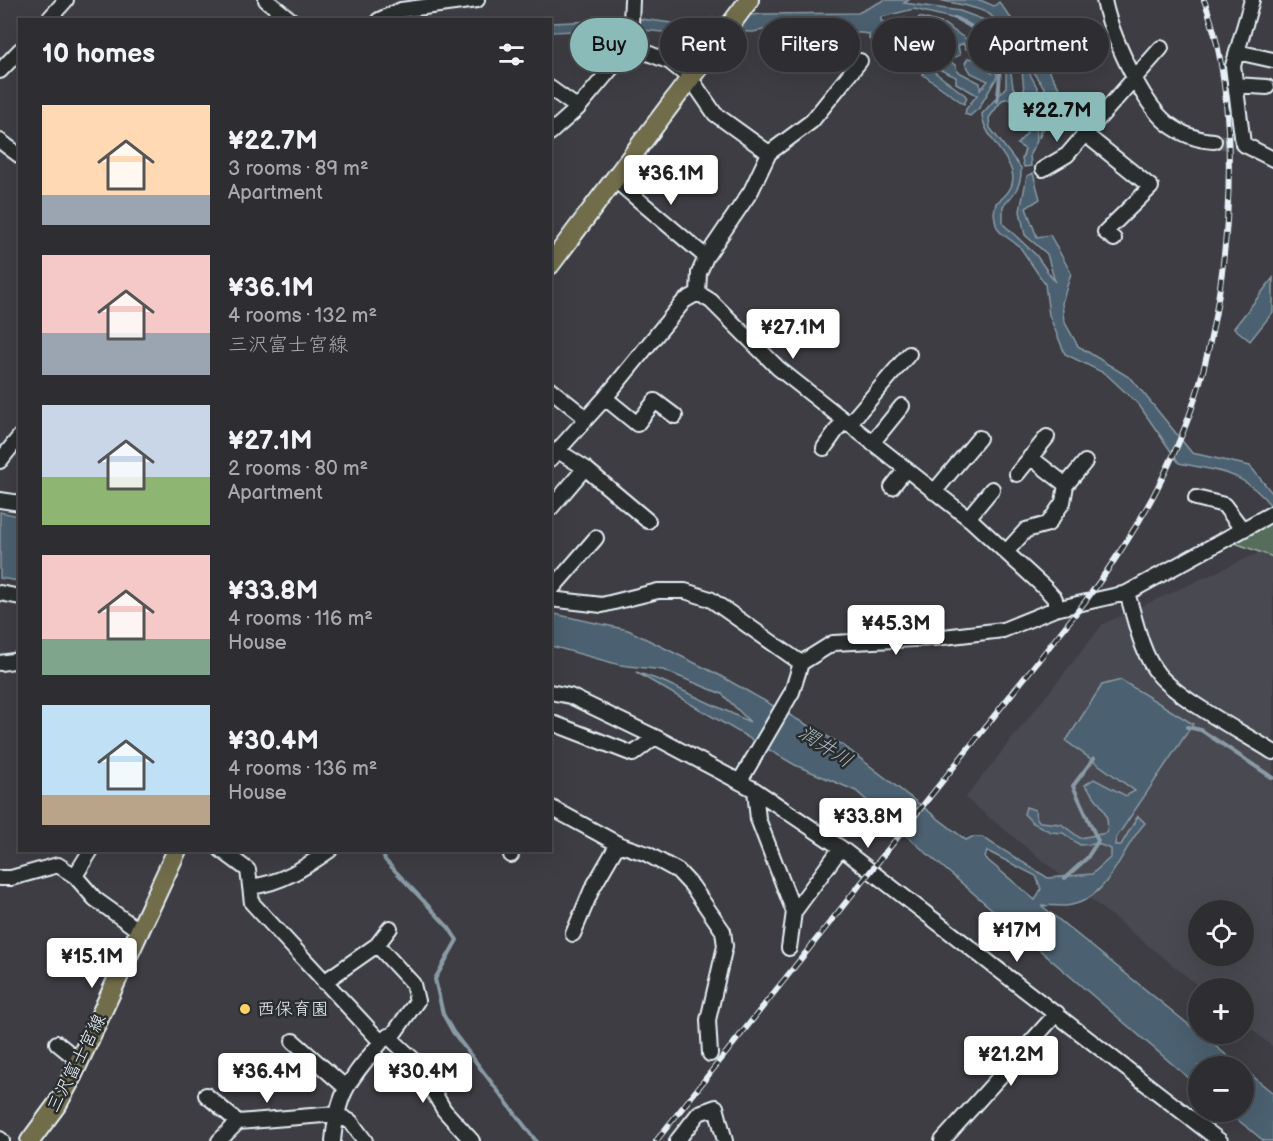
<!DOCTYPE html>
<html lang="en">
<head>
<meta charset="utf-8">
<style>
	body { margin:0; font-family:"Balsamiq Sans","Klee One",sans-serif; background:#36363a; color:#f1f3f6; height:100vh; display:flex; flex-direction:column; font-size:22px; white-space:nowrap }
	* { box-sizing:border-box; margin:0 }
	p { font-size:20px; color:#a7a8ac }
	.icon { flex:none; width:33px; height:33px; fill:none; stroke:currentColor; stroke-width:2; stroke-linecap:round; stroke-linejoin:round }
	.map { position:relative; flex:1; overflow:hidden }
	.panel { position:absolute; left:18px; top:18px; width:534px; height:834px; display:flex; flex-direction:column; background:#2e2e32; border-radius:0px; box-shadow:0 6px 24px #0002,0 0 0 2px #494a4d }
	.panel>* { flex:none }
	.top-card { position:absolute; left:570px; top:18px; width:570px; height:54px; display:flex; gap:12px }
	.tools { position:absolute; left:1188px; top:900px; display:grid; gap:12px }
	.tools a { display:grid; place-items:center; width:66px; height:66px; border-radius:50%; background:#2e2e32; box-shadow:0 6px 24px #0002,0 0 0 2px #494a4d; font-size:30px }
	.price { position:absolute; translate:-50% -51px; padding:0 14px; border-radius:6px; background:#fff; color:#222; font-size:20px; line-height:39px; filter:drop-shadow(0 2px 3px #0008) }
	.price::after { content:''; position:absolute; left:50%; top:36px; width:18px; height:14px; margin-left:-9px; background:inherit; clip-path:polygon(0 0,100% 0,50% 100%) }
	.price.selected { background:#8bbbb9; color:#111 }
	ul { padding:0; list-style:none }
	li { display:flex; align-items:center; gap:18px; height:150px; padding:0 24px }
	li span { display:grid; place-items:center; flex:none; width:168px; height:120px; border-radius:0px; color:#555 }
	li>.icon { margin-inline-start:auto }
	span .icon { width:72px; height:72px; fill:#fffc; stroke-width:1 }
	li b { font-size:26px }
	h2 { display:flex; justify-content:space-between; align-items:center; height:72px; padding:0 24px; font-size:26px }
	.pill { padding:0 21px; border-radius:27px; background:#2e2e32; box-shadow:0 6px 24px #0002,0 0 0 2px #494a4d; font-size:21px; line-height:54px }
	.pill.selected { background:#8bbbb9; color:#111 }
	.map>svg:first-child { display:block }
	.built { fill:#4a4851; fill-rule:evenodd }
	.green { fill:#556d5a; stroke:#9eafa9; stroke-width:1.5 }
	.water { fill:#4b616f; stroke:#8a9ba6; stroke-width:1.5; fill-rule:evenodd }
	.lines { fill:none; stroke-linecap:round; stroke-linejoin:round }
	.stream { stroke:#8a9ba6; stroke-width:4 }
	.minor-tunnel { stroke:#57585e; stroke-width:14; stroke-dasharray:14 7; stroke-linecap:butt }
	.minor-casing { stroke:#e8f1f8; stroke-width:18 }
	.major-casing { stroke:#e8f1f8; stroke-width:22 }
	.minor { stroke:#2a2d2e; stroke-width:14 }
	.major { stroke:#716d4b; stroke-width:18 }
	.rail-casing { stroke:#e8f1f8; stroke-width:6 }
	.rail { stroke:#2a2d2e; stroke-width:4; stroke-dasharray:11; stroke-linecap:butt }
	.poi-dot { fill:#ffd166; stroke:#2a2d2e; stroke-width:2 }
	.labels { text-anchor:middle; stroke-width:5; stroke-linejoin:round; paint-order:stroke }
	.poi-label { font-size:18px; fill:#e8f1f8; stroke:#2a2d2e; text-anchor:start }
	.street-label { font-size:18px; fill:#e8f1f8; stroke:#2a2d2e }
	.water-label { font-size:20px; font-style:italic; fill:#a9b7c1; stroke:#2a2d2e }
</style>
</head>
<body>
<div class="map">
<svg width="1273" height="1141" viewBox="0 0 1273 1141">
	<rect width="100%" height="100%" fill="#3d3d43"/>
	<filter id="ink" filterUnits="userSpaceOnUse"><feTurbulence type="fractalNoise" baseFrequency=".0167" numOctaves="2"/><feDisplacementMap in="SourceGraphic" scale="12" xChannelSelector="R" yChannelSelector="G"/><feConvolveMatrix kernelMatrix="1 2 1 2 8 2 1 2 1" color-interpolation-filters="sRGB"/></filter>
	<g filter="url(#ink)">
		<path class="built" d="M1273,546V1047L1244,1023V988H1201L965,798L1103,624ZM1198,910H1244V956H1198Z"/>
		<path class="green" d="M1273,522V557L1235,543Z"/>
		<path class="water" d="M884,0H909L904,3L960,11L990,22L1008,52L1013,87L1036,125L1037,141L1030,154L1031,166L1024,167L1022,159L1025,149L1017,144L1027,133L1010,98L1002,100L989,118L990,128L1021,168C1022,185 1014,195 1003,206V224L1036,255L1055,282L1047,254L1025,235L1020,211L1027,176L1033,173L1040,199L1026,208L1037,237L1050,235L1071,273L1062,303L1064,321L1078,346L1132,379L1192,453L1250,466L1273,494V508C1243,471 1223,472 1179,463L1139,405L1106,374L1065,354L1049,315L1045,284L1020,247L1000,232L996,225L994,213L996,203C1040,173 984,147 982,114L1006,87V63L992,37L964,21L914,9L881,17V21L893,24L897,20L905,18L906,34L912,35L932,51L925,59L905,43L904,38L897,37L893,32L885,34L894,42L896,49L901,48L921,63L914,71L895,57L894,52H887L869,39V34L790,25L753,32L716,31L683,34L632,29L551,32V23L641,19L680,24L714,18L764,14L858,13Z
			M940,0H980L994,6L999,2L1042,60L1063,94L1052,113L1049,109L1052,95L1048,93L1032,71L1029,72L1051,114L1039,138L1041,114C1018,102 1026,81 1020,61C1017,53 996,18 989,14C976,6 955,4 940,0Z
			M919,17L944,24L966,39L971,33C989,44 994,58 997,77L979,108L970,116L965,114L966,109L977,95L956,83V77L936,68L931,60L940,53L956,66L957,71L980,83V90L988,81L971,73L965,63L968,58L976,59L992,73L990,63L965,48L963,43L958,46L960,55L953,58L913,26Z
			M929,68L965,95L967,98L964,104L922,74Z
			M1273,278V312L1250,341L1234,328Z
			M0,512L19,516V581L0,578Z
			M550,613L628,630L719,675L844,746L966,840L972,837H982L1048,878L1092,874L1111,857V849L1098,844L1080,845L1063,833L1051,832L1033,823L1024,814L1026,807L1035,810L1036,818L1040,822L1061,824L1080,838L1106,833C1113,815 1095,798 1085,785L1094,779L1126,796L1135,791L1066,741L1102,685L1121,680L1193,724L1116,838L1115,845H1121L1138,816L1145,823C1120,849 1110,901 1066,906C1058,906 1050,905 1042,906L1240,1066H1198V1086L902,832L856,791L795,765L636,672L662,681L750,722L722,694L663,670L620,665L551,646ZM987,851L1036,876L1041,889L1035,900L985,858Z
			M1244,1069L1273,1093V1141H1264L1228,1112H1244Z"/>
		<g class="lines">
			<path class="stream" d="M955,18C996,38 1005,58 997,101
				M1187,727L1201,730L1273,778
				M382,850L385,860L449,928L457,940L435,979L443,1014L453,1032L536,1141
				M1065,878L1087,858L1098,841L1073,786L1094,758"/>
			<path class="minor-tunnel" d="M1214,141L1243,144"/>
			<defs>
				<path id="minor" d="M266,0L291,20
					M1104,0C1110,32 1141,102 1167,123C1181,134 1196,140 1214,141
					M1252,0L1233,66L1243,144L1273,159
					M48,20L66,0
					M379,20L401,10L477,0
					M630,46L632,0
					M1237,52L1273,60
					M860,61L812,121L769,153L751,191L706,257L699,273L698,293L711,301L778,368L972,521L1046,589L1055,599V609
					M0,71L20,50
					M1235,85L1267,87
					M550,88L578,108
					M550,133L578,108L630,46L670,62L691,79L715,114L769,153
					M0,141L20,156
					M1043,169L1067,155L1085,134
					M615,180L706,257
					M1114,239L1105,232L1151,187L1085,134L1161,48
					M550,389L585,417
					M605,398L637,424L655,401L675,416
					M848,425L909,354
					M872,443L902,406
					M824,448L843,421
					M558,451L585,468L648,521
					M550,459L605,398L684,301L698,293
					M0,461L20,436
					M1017,474L1047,437
					M1066,485L1085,462
					M892,487L906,469
					M934,492L979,438
					M1196,498L1224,505L1242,529
					M0,500L20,503
					M550,509L585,468
					M968,518L992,489
					M1006,552L1026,530L1048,524L1063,502L1066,485L1030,457
					M550,591L596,538
					M0,593L20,597
					M1127,593C1135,618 1141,653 1158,674C1181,701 1242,732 1273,752
					M550,599L602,605L658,591H685L710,599L801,663
					M0,663L20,660
					M550,692L570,696L655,737L755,790L841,848L1220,1141
					M550,722L633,754L655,737
					M740,781L792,692L801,663L833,643L935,638L1003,630L1055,609L1127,593L1273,513
					M755,790L758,819L794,912L789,948
					M550,807L618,844L647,854L678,871L692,886L723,931L725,946L708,1020L710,1054
					M221,850L248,870L252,903L381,1042C350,1080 338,1090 333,1141
					M510,850L511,855
					M75,876L91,850
					M0,878H11L58,865L75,876L95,899L141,932
					M250,887C282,883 304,868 330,850
					M794,912L841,848
					M573,934L592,889L618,844
					M377,945L390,928
					M324,982L377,945L413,984L417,1001L390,1039
					M385,1039L388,1036L416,1062L444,1110L472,1141
					M293,1041L345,1087
					M57,1043L79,1061
					M206,1095L238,1122
					M0,1139L2,1141
					M219,1141L238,1122L336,1114L351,1122L365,1141
					M677,1141L699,1113L716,1107L725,1141
					M942,1141L1057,1013"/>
				<path id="major" d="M550,265L749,0
					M30,1141L58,1103L70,1081L177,850"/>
			</defs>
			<use href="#minor" class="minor-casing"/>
			<use href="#major" class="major-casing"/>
			<use href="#minor" class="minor"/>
			<use href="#major" class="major"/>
			<defs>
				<path id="rail" d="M656,1141L1084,603C1124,549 1158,495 1183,432C1229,319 1248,115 1204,0"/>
			</defs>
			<use href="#rail" class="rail-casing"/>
			<use href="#rail" class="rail"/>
		</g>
	</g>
	<circle class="poi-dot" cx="245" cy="1009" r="6"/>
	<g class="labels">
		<g class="poi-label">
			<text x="257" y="1015">西保育園</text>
		</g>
		<g class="street-label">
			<text transform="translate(76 1063) rotate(-63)" y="6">三沢富士宮線</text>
		</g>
		<g class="water-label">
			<text transform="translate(826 746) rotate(33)" y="7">潤井川</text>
		</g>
	</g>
</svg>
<div class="tools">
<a><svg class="icon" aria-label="locate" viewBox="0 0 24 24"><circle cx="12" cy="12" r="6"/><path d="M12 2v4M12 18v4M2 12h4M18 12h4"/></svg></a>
<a>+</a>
<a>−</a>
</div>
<b class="price selected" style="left:1057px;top:143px">¥22.7M</b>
<b class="price" style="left:671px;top:206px">¥36.1M</b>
<b class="price" style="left:793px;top:360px">¥27.1M</b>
<b class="price" style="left:896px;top:656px">¥45.3M</b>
<b class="price" style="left:868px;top:849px">¥33.8M</b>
<b class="price" style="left:1017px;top:963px">¥17M</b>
<b class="price" style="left:92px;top:989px">¥15.1M</b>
<b class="price" style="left:1011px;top:1087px">¥21.2M</b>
<b class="price" style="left:267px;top:1104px">¥36.4M</b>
<b class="price" style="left:423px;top:1104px">¥30.4M</b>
<div class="top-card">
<a class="pill selected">Buy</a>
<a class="pill">Rent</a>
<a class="pill">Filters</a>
<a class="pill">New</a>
<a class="pill">Apartment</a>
</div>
<section class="panel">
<h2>10 homes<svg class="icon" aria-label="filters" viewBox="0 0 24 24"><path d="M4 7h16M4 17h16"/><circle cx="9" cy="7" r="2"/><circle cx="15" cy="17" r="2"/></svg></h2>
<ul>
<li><span style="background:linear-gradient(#ffd9b3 75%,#9aa5b1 0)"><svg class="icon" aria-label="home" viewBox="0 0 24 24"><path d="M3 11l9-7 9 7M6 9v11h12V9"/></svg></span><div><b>¥22.7M</b><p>3 rooms · 89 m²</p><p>Apartment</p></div></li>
<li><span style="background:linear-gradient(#f6c9c9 65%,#9aa5b1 0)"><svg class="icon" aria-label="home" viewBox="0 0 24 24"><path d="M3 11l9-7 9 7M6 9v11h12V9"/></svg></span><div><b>¥36.1M</b><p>4 rooms · 132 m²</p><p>三沢富士宮線</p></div></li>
<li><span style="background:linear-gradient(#c9d6e8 60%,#8fb573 0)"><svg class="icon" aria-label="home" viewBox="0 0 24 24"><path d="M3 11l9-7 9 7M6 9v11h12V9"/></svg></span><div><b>¥27.1M</b><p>2 rooms · 80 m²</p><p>Apartment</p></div></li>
<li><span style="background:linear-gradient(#f6c9c9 70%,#7fa58c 0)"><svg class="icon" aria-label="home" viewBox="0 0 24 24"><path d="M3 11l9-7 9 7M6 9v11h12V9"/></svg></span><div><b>¥33.8M</b><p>4 rooms · 116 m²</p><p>House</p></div></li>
<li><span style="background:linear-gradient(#bfe0f5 75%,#b9a48a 0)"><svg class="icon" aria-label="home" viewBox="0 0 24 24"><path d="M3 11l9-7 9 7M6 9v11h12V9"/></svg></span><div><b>¥30.4M</b><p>4 rooms · 136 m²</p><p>House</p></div></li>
</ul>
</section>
</div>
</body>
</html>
